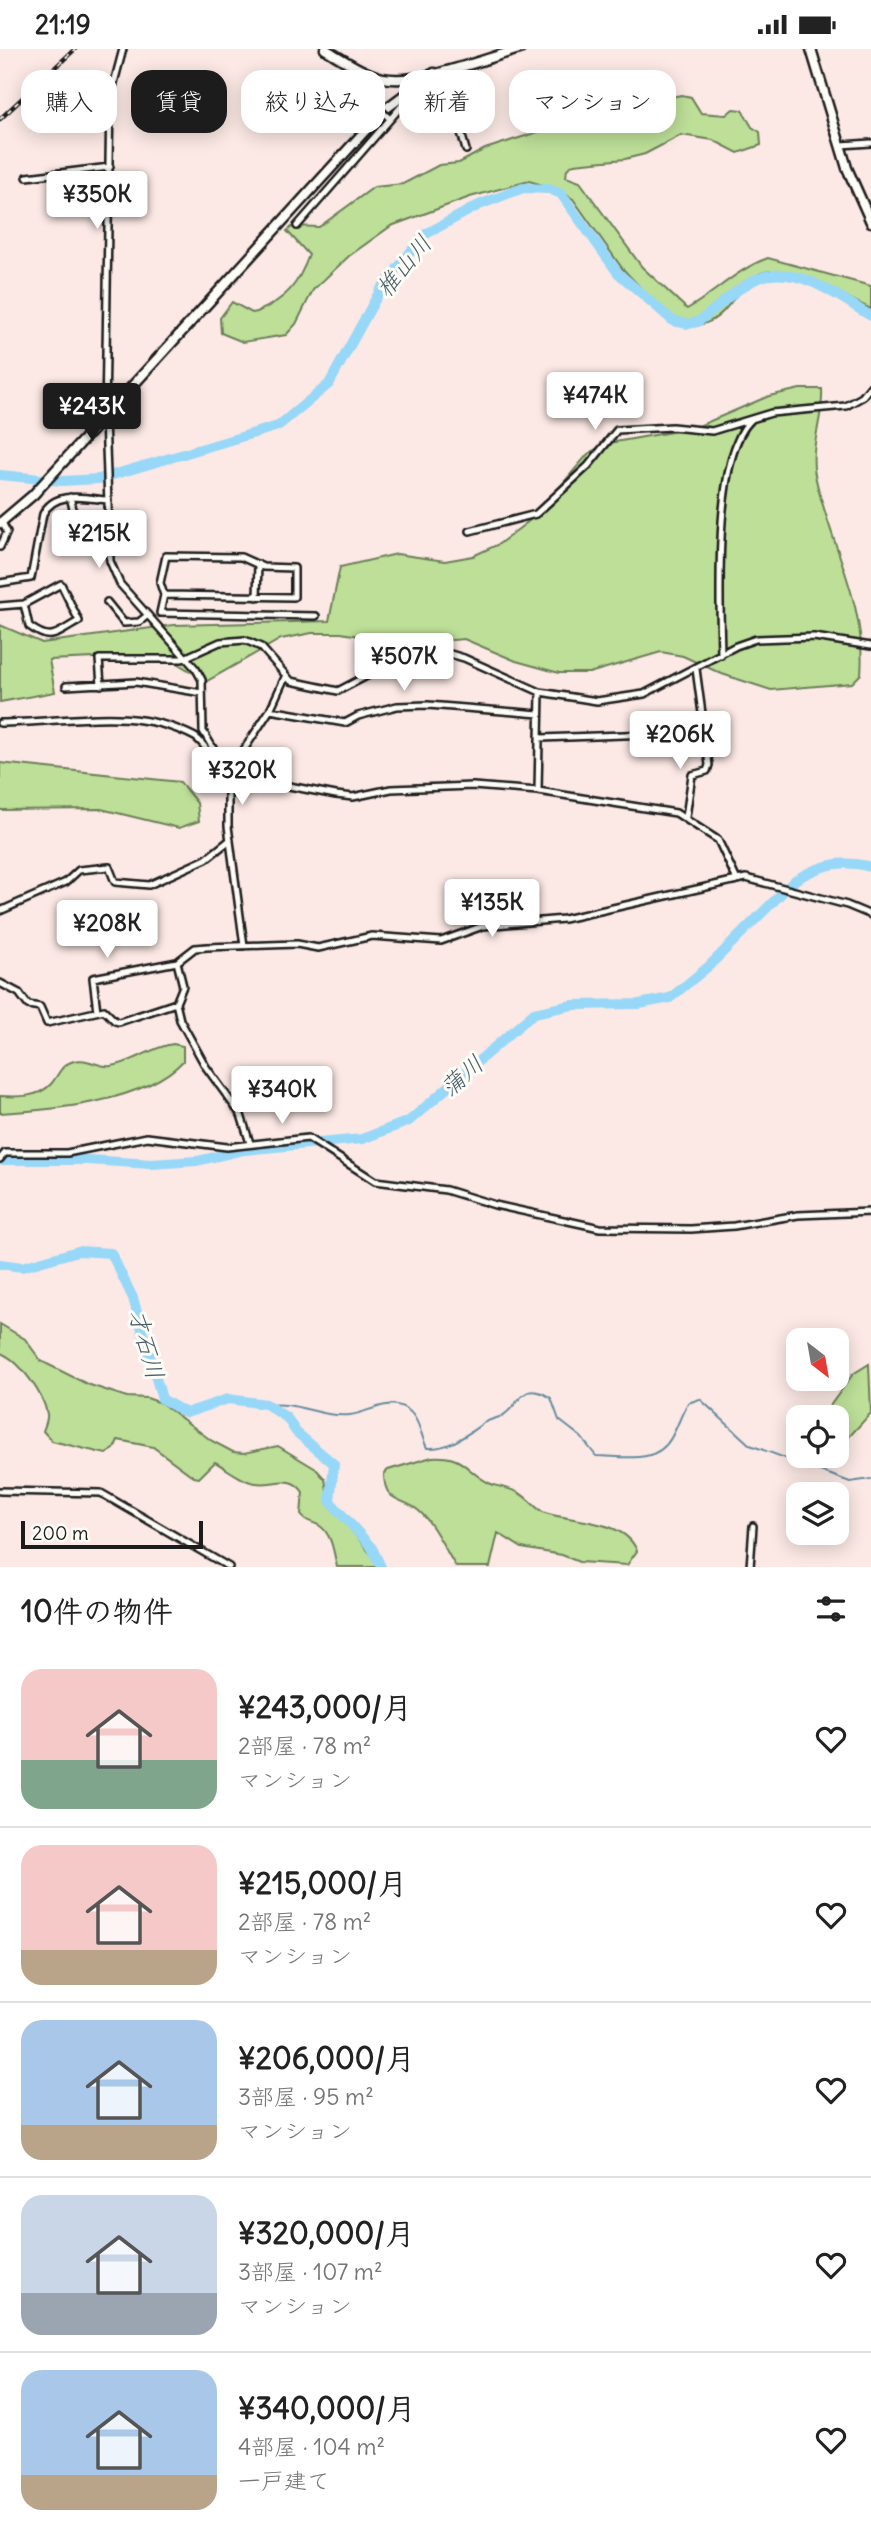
<!DOCTYPE html>
<html lang="ja">
<head>
<meta charset="utf-8">
<style>
	body { margin:0; font-family:Delius,"Klee One",sans-serif; background:#f6f6f6; color:#222; height:100vh; display:flex; flex-direction:column; font-size:26px; white-space:nowrap }
	* { box-sizing:border-box; margin:0 }
	p { font-size:23px; color:#767676 }
	.icon { flex:none; width:38px; height:38px; fill:none; stroke:currentColor; stroke-width:2; stroke-linecap:round; stroke-linejoin:round }
	.map { position:relative; height:1518px; overflow:hidden }
	.panel { display:flex; flex-direction:column; background:#fff; flex:1 }
	.panel>* { flex:none }
	.hud { position:absolute; left:21px; top:21px; width:830px; height:63px; display:flex; gap:14px }
	.needle { width:46px; rotate:149deg }
	.controls { position:absolute; left:786px; top:1279px; display:grid; gap:14px }
	.controls a { display:grid; place-items:center; width:63px; height:63px; border-radius:14px; background:#fff; box-shadow:0 4px 18px #0003; font-size:35px }
	.scale { position:absolute; left:21px; bottom:18px; width:182px; box-sizing:border-box; padding-left:7px; border:4px solid #1c1c1c; border-top:0; font-size:19px; line-height:24px; white-space:nowrap; color:#1c1c1c; -webkit-text-stroke:5px #fdfcf7; paint-order:stroke }
	.price { position:absolute; translate:-50% -60px; padding:0 16px; border-radius:7px; background:#fff; color:#222; font-size:23px; line-height:46px; filter:drop-shadow(0 2px 4px #0008) }
	.price::after { content:''; position:absolute; left:50%; top:42px; width:21px; height:16px; margin-left:-10px; background:inherit; clip-path:polygon(0 0,100% 0,50% 100%) }
	.price.on { background:#1c1c1c; color:#fff }
	ul { padding:0; list-style:none }
	li { display:flex; align-items:center; gap:21px; height:175px; padding:0 21px }
	li+li { border-top:2px solid #e0e0e0 }
	li span { display:grid; place-items:center; flex:none; width:196px; height:140px; border-radius:21px; color:#555 }
	li>.icon { margin-inline-start:auto }
	span .icon { width:84px; height:84px; fill:#fffc; stroke-width:1 }
	li b { font-size:30px }
	h2 { display:flex; justify-content:space-between; align-items:center; height:84px; padding:0 21px; font-size:30px }
	.chip { padding:0 24px; border-radius:21px; background:#fff; box-shadow:0 4px 18px #0003; font-size:24px; line-height:63px }
	.chip.on { background:#1c1c1c; color:#fff }
	.status { display:flex; justify-content:space-between; align-items:center; height:49px; padding:0 35px; background:#fff; direction:ltr }
	.status svg { height:19px; fill:currentColor }
	.map>svg:first-child { display:block }
	.green { fill:#bddf98; stroke:#6c7e5a; stroke-width:2 }
	.lines { fill:none; stroke-linecap:round; stroke-linejoin:round }
	.stream { stroke:#668ca0; stroke-width:2 }
	.river { stroke:#97d7f8; stroke-width:10 }
	.street-casing { stroke:#1c1c1c; stroke-width:10 }
	.secondary-casing { stroke:#1c1c1c; stroke-width:13 }
	.street { stroke:#fdfcf7; stroke-width:5 }
	.secondary { stroke:#fdfcf7; stroke-width:8 }
	.rail-casing { stroke:#1c1c1c; stroke-width:4.5 }
	.rail { stroke:#fdfcf7; stroke-width:2; stroke-dasharray:5; stroke-linecap:butt }
	.street-bridge-casing { stroke:#1c1c1c; stroke-width:10; stroke-linecap:butt }
	.street-bridge { stroke:#fdfcf7; stroke-width:5 }
	.labels { text-anchor:middle; stroke-width:6; stroke-linejoin:round; paint-order:stroke }
	.water-label { font-size:24px; font-style:italic; fill:#475d69; stroke:#fdfcf7 }
</style>
</head>
<body>
<div class="status"><b>21:19</b><svg viewBox="0 0 49 12"><path d="M0 12V9h3v3zM5 12V6h3v6zM10 12V3h3v9zM15 12V0h3v12zM26 1h20v11H26zM47 4h2v5h-2z"/></svg></div>
<div class="map">
<svg width="871" height="1518" viewBox="0 0 871 1518">
	<rect width="100%" height="100%" fill="#fce9e5"/>
	<filter id="ink" filterUnits="userSpaceOnUse"><feTurbulence type="fractalNoise" baseFrequency=".0143" numOctaves="2"/><feDisplacementMap in="SourceGraphic" scale="14" xChannelSelector="R" yChannelSelector="G"/><feConvolveMatrix kernelMatrix="1 2 1 2 8 2 1 2 1" color-interpolation-filters="sRGB"/></filter>
	<g filter="url(#ink)">
		<path class="green" d="M682,46L691,48L701,64L726,66L733,60L742,61L752,78L760,83L761,96L738,104L713,91L681,86L645,105L625,110L574,115L567,120L566,128L580,133L642,218L687,260C715,244 737,220 768,209L871,237V260C841,247 804,221 771,222C731,223 730,299 669,269L622,219L573,150L557,140L529,132L470,148L391,177L349,207L313,241L296,275L286,286L243,293L221,284L220,269L232,253L252,264L257,263C286,250 298,236 309,206L287,182L293,177L319,178L374,138L403,135L439,116L459,114L485,100L547,80L573,81L607,75L621,76L631,72L646,52Z
			M800,340H822C824,369 809,397 815,426C829,493 867,555 861,625L852,634L771,641L722,625L683,607L661,603L589,624H559L516,612L464,590L408,595L341,584H312L281,590L207,632L163,606L49,611L55,643L0,653V576L42,594L173,576L329,572L340,518L397,505L445,512L473,507L499,495L534,468L588,405L604,395L694,379L769,347Z
			M0,714L180,733L197,754L199,772L179,779L101,760L0,761Z
			M173,995L183,997V1012C145,1053 53,1061 0,1064V1047C18,1048 38,1049 51,1035C59,1026 61,1015 74,1012C87,1008 99,1019 111,1017C131,1015 151,998 173,995Z
			M0,1275L25,1290L41,1312L87,1335L127,1348L147,1349L161,1354L212,1392L233,1403L244,1404L278,1397L316,1420L325,1430L329,1453L381,1518H337C334,1505 332,1485 320,1477C312,1472 307,1474 301,1466L303,1443C290,1424 274,1437 256,1434C243,1433 226,1419 215,1413L199,1429L194,1428L153,1398L118,1391L114,1400L106,1405L52,1392L43,1382C45,1377 48,1370 47,1365C44,1346 19,1310 0,1304Z
			M869,1315L871,1364L837,1401L836,1368H822L853,1325Z
			M432,1408C465,1406 465,1422 489,1434C498,1438 510,1439 519,1444C529,1449 535,1460 545,1464C573,1473 625,1470 637,1502L627,1516L579,1513L562,1506L522,1499L498,1484L490,1518H456C445,1501 434,1475 419,1462C403,1448 384,1455 384,1425L388,1421Z"/>
		<g class="lines">
			<path class="stream" d="M268,1356C295,1352 322,1369 350,1366C369,1364 389,1347 408,1361C419,1369 421,1387 427,1399C449,1400 465,1387 482,1375C488,1371 495,1370 502,1367C519,1358 522,1329 551,1349L559,1371L581,1388L596,1407C623,1407 656,1416 671,1389C678,1377 681,1365 688,1354L700,1350L750,1396L850,1433L871,1430"/>
			<path class="river" d="M0,426L62,432L99,430L278,377L329,335L381,240L424,186L479,156L523,139L549,140L561,145L618,224L673,272L688,275L698,273C718,259 746,228 771,226C807,222 842,250 871,267
				M0,1111H88L151,1115L197,1112L244,1101L362,1090L409,1072L534,964L572,956L639,955L670,949L709,917L795,831C820,816 842,810 871,818
				M0,1215L22,1218L78,1202L111,1204L133,1249L162,1350L186,1364L228,1350L266,1355L287,1369L296,1383L334,1415L330,1452L372,1499L381,1518"/>
			<defs>
				<path id="street" d="M123,0L110,49L105,369L110,512L120,535L196,620L202,631L203,682L228,725
					M359,45L377,58
					M454,59L466,101
					M841,96L871,94
					M27,128L110,118
					M297,177L406,52L446,24
					M70,448L75,468
					M470,482L536,465L588,417L617,381L672,378L712,382L771,364L846,357L862,348L871,337
					M0,498L7,483L2,473
					M0,534L31,529L43,465C55,441 85,449 107,451
					M164,546L294,548V519L263,518L241,508L166,507L160,534L164,546L160,564L316,567
					M257,548L258,515
					M107,553L124,574L139,573L148,566
					M0,557L24,555L61,535L79,572C55,585 52,594 29,577L24,555
					M721,606C720,554 713,406 751,371
					M101,636L99,610H182L220,593L245,591L261,598L291,632L338,642L405,607L433,600L464,609L540,643L597,652L644,645L736,597L756,590L814,588L871,597
					M66,637L136,633L202,644
					M270,661L345,674L358,667L397,657L428,656L539,665
					M0,674C66,674 133,655 195,688C206,695 212,712 223,721
					M541,689L706,683
					M235,718L289,737L336,746L353,748L391,740L473,737L538,742L676,764L718,791L736,829
					M538,742L540,643
					M686,768L692,726L707,722L709,716L696,620
					M0,862L66,833L79,821L109,818L115,833L149,836L206,810L230,791
					M244,897L228,777V725L270,661L286,626
					M0,934L19,944L28,956L40,958L47,974L104,961L115,972L119,973L176,954L183,937L177,913L195,899L207,898L297,895L318,899L372,887L441,892L483,877L564,870L746,829L847,856L871,866
					M176,954L180,971L206,1018L241,1066L250,1094
					M97,962L93,929L177,913
					M0,1110L5,1104H67L147,1088L227,1098L308,1089L375,1132L446,1141L495,1156L600,1179L691,1180L734,1177L798,1166L871,1163
					M0,1442L101,1444L229,1518
					M750,1518L753,1477"/>
				<path id="secondary" d="M325,0C342,10 364,25 383,29C419,36 483,10 520,0
					M811,0L847,119L871,173
					M0,474L33,446L384,61L434,24"/>
			</defs>
			<use href="#street" class="street-casing"/>
			<use href="#secondary" class="secondary-casing"/>
			<use href="#street" class="street"/>
			<use href="#secondary" class="secondary"/>
			<defs>
				<path id="rail" d="M0,70L75,0"/>
			</defs>
			<use href="#rail" class="rail-casing"/>
			<use href="#rail" class="rail"/>
			<defs>
				<path id="street-bridge" d="M377,58L388,68"/>
			</defs>
			<use href="#street-bridge" class="street-bridge-casing"/>
			<use href="#street-bridge" class="street-bridge"/>
		</g>
	</g>
	<g class="labels">
		<g class="water-label">
			<text transform="translate(404 217) rotate(-50)" y="8">椎山川</text>
			<text transform="translate(462 1027) rotate(-41)" y="8">蒲川</text>
			<text transform="translate(146 1295) rotate(74)" y="8">才石川</text>
		</g>
	</g>
</svg>
<div class="controls">
<a><svg class="needle" viewBox="-14 -14 28 28"><path d="M0-13l5 13h-10z" fill="#e53935"/><path d="M0 13l5-13h-10z" fill="#767676"/></svg></a>
<a><svg class="icon" aria-label="locate" viewBox="0 0 24 24"><circle cx="12" cy="12" r="6"/><path d="M12 2v4M12 18v4M2 12h4M18 12h4"/></svg></a>
<a><svg class="icon" aria-label="layers" viewBox="0 0 24 24"><path d="M12 4l9 5-9 5-9-5zM3 14l9 5 9-5"/></svg></a>
</div>
<div class="scale">200 m</div>
<b class="price" style="left:97px;top:182px">¥350K</b>
<b class="price" style="left:595px;top:383px">¥474K</b>
<b class="price on" style="left:92px;top:394px">¥243K</b>
<b class="price" style="left:99px;top:521px">¥215K</b>
<b class="price" style="left:404px;top:644px">¥507K</b>
<b class="price" style="left:680px;top:722px">¥206K</b>
<b class="price" style="left:242px;top:758px">¥320K</b>
<b class="price" style="left:492px;top:890px">¥135K</b>
<b class="price" style="left:107px;top:911px">¥208K</b>
<b class="price" style="left:282px;top:1077px">¥340K</b>
<div class="hud">
<a class="chip">購入</a>
<a class="chip on">賃貸</a>
<a class="chip">絞り込み</a>
<a class="chip">新着</a>
<a class="chip">マンション</a>
</div>
</div>
<section class="panel">
<h2>10件の物件<svg class="icon" aria-label="filters" viewBox="0 0 24 24"><path d="M4 7h16M4 17h16"/><circle cx="9" cy="7" r="2"/><circle cx="15" cy="17" r="2"/></svg></h2>
<ul>
<li><span style="background:linear-gradient(#f6c9c9 65%,#7fa58c 0)"><svg class="icon" aria-label="home" viewBox="0 0 24 24"><path d="M3 11l9-7 9 7M6 9v11h12V9"/></svg></span><div><b>¥243,000/月</b><p>2部屋 · 78 m²</p><p>マンション</p></div><svg class="icon" aria-label="heart" viewBox="0 0 24 24"><path d="M12 20l-8-8c-3-5 5-10 8-4 3-6 11-1 8 4z"/></svg></li>
<li><span style="background:linear-gradient(#f6c9c9 75%,#b9a48a 0)"><svg class="icon" aria-label="home" viewBox="0 0 24 24"><path d="M3 11l9-7 9 7M6 9v11h12V9"/></svg></span><div><b>¥215,000/月</b><p>2部屋 · 78 m²</p><p>マンション</p></div><svg class="icon" aria-label="heart" viewBox="0 0 24 24"><path d="M12 20l-8-8c-3-5 5-10 8-4 3-6 11-1 8 4z"/></svg></li>
<li><span style="background:linear-gradient(#a9c7e8 75%,#b9a48a 0)"><svg class="icon" aria-label="home" viewBox="0 0 24 24"><path d="M3 11l9-7 9 7M6 9v11h12V9"/></svg></span><div><b>¥206,000/月</b><p>3部屋 · 95 m²</p><p>マンション</p></div><svg class="icon" aria-label="heart" viewBox="0 0 24 24"><path d="M12 20l-8-8c-3-5 5-10 8-4 3-6 11-1 8 4z"/></svg></li>
<li><span style="background:linear-gradient(#c9d6e8 70%,#9aa5b1 0)"><svg class="icon" aria-label="home" viewBox="0 0 24 24"><path d="M3 11l9-7 9 7M6 9v11h12V9"/></svg></span><div><b>¥320,000/月</b><p>3部屋 · 107 m²</p><p>マンション</p></div><svg class="icon" aria-label="heart" viewBox="0 0 24 24"><path d="M12 20l-8-8c-3-5 5-10 8-4 3-6 11-1 8 4z"/></svg></li>
<li><span style="background:linear-gradient(#a9c7e8 75%,#b9a48a 0)"><svg class="icon" aria-label="home" viewBox="0 0 24 24"><path d="M3 11l9-7 9 7M6 9v11h12V9"/></svg></span><div><b>¥340,000/月</b><p>4部屋 · 104 m²</p><p>一戸建て</p></div><svg class="icon" aria-label="heart" viewBox="0 0 24 24"><path d="M12 20l-8-8c-3-5 5-10 8-4 3-6 11-1 8 4z"/></svg></li>
</ul>
</section>
</body>
</html>
